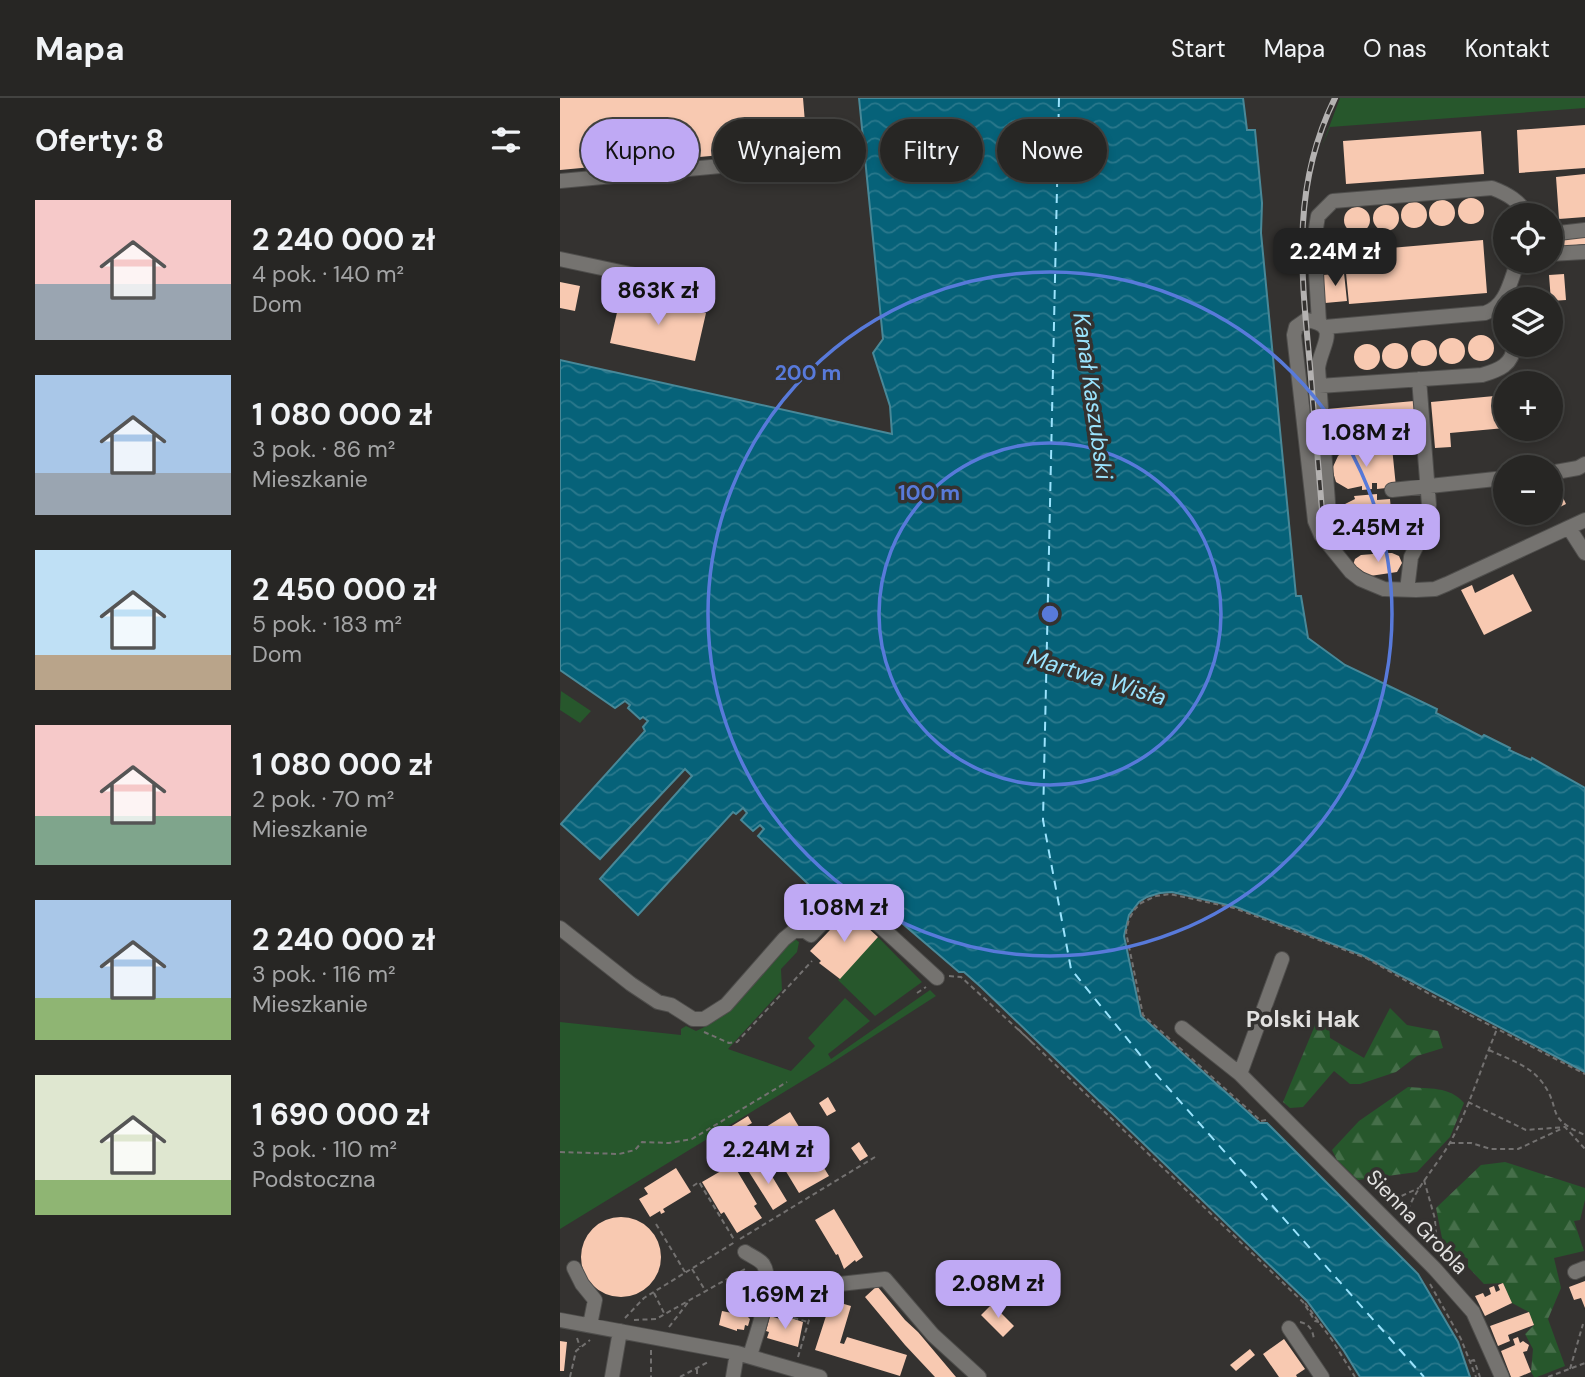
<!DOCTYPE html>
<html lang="pl">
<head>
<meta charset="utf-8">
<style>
	body { margin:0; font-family:"DM Sans",sans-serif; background:#2f2e2c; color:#f1f3f6; height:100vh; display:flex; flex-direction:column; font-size:26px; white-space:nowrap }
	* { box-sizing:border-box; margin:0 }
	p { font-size:23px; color:#a4a5a6 }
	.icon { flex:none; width:38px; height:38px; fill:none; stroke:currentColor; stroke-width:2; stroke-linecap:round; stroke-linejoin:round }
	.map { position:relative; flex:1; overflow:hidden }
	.panel { display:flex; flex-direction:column; background:#272624; width:560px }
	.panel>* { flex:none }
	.guide { position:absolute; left:21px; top:21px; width:665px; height:63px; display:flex; gap:14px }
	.tools { position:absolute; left:933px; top:105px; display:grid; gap:14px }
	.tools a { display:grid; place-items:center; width:70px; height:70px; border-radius:50%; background:#272624; box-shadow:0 4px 10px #0003,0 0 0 2px #434341; font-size:35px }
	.price { position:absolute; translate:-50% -60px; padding:0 16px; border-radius:14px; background:#bfa9f4; color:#111; font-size:23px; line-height:46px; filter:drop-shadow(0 2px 4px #0008) }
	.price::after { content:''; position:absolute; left:50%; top:42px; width:21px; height:16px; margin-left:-10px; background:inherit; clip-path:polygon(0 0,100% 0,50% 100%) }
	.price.selected { background:#222; color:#fff }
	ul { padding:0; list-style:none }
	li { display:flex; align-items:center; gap:21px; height:175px; padding:0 35px }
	li span { display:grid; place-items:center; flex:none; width:196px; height:140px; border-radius:0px; color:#555 }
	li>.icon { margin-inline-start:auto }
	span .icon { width:84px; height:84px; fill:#fffc; stroke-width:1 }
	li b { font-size:30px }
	h2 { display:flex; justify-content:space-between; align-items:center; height:84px; padding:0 35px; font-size:30px }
	.chip { padding:0 24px; border-radius:32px; background:#272624; box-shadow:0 4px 10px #0003,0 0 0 2px #434341; font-size:24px; line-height:63px }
	.chip.selected { background:#bfa9f4; color:#111 }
	header { display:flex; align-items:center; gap:42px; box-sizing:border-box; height:98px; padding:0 35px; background:#272624; border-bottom:2px solid #434341 }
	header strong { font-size:33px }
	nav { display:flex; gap:38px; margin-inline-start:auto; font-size:24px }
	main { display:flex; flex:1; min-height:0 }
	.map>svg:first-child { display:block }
	.grass { fill:#27572c }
	.forest { fill:url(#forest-firs) }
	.water { fill:url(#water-waves); stroke:#488898; stroke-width:2 }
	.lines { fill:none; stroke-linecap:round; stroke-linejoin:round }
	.ferry { stroke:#9ae3fd; stroke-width:2; stroke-dasharray:9 7; stroke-linecap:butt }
	.building { fill:#f8c9b1 }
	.minor-casing { stroke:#4f4e4c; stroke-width:16 }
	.path { stroke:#737170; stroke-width:2; stroke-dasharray:5 3.5; stroke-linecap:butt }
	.minor { stroke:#757370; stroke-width:14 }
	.rail-casing { stroke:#b4b2b1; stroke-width:6 }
	.rail { stroke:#343230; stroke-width:3.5; stroke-dasharray:10; stroke-linecap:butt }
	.ring { fill:none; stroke:#587ada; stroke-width:3.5 }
	.labels { text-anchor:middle; stroke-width:7; stroke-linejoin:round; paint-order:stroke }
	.street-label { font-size:21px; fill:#e2e1e0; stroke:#343230 }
	.water-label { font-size:23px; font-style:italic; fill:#9ae3fd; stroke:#343230 }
	.neighbourhood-label { font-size:23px; font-weight:bold; fill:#e2e1e0; stroke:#343230 }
	.centre { fill:#587ada; stroke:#343230; stroke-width:3.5 }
	.ring-label { font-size:21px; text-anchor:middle; font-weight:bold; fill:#587ada; stroke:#343230; stroke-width:7; stroke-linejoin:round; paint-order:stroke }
</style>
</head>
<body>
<header>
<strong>Mapa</strong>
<nav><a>Start</a><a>Mapa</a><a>O nas</a><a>Kontakt</a></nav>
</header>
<main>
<section class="panel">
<h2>Oferty: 8<svg class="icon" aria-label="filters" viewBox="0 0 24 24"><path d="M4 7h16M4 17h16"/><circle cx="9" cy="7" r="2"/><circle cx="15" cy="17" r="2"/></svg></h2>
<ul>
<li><span style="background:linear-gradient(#f6c9c9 60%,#9aa5b1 0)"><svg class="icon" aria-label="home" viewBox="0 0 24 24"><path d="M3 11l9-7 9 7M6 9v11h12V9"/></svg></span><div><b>2 240 000 zł</b><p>4 pok. · 140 m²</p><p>Dom</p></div></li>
<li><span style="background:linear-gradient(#a9c7e8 70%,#9aa5b1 0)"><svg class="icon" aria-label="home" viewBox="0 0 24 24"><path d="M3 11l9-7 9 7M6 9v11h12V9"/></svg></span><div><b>1 080 000 zł</b><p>3 pok. · 86 m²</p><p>Mieszkanie</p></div></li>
<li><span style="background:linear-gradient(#bfe0f5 75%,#b9a48a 0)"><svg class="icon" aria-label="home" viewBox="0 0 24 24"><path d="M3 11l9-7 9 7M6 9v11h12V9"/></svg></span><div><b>2 450 000 zł</b><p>5 pok. · 183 m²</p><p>Dom</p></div></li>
<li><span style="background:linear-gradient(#f6c9c9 65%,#7fa58c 0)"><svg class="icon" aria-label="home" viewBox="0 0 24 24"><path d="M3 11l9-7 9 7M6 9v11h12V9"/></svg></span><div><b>1 080 000 zł</b><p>2 pok. · 70 m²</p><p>Mieszkanie</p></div></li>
<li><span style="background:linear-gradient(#a9c7e8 70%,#8fb573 0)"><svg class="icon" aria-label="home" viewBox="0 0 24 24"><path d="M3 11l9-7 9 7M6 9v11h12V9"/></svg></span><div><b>2 240 000 zł</b><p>3 pok. · 116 m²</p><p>Mieszkanie</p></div></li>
<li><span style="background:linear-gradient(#dfe7d0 75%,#8fb573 0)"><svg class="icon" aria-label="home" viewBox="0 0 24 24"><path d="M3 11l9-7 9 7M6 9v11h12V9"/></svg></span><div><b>1 690 000 zł</b><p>3 pok. · 110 m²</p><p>Podstoczna</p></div></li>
</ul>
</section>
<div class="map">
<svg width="1025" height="1279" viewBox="0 0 1025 1279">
	<defs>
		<pattern id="forest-firs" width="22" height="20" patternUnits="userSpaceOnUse" patternTransform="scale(1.75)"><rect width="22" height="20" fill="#27572c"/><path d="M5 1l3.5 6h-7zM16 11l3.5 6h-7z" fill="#466f4a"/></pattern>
		<pattern id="water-waves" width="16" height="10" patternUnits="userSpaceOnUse" patternTransform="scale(1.75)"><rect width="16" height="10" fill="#066279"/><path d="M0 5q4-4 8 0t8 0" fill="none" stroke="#2a788c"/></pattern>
	</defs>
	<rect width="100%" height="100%" fill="#343230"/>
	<path class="grass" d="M780,0H1025V10L770,29L762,48Z
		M1,593L31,613L20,625L0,612Z
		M318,839L362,884L315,918L278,882Z
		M235,841L239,844L237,854L221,871L222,892L168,951L231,973L255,948L248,940L285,900L310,923L268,956L271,961L370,892L376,898L270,966L0,1131V924L121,937V931L126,928L136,933C173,917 198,878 223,849Z"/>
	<path class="forest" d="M830,910L847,927L878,933L883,950L857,958L836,974L800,986H790L774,973L743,1009L730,1010L723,1004L758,920L769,926L770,940L804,960Z
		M848,989C868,991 890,988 904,1005L890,1039L857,1074L798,1082L777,1062L772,1052L799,1023Z
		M945,1064L1025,1090V1102L1020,1122L1014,1123L1024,1153L994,1160L1001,1190L988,1221L1005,1268L977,1279H974L971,1274L973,1251L965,1236L974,1227L969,1214L952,1205L943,1185L924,1186L908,1169V1161L883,1145L876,1110L921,1067Z"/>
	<path class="water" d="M299,0H683L687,32H695L702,105L701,135L736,498H741L748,540L785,567L877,611L876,615L922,639L924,637L950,650L949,652L971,662L972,660L1025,690V974L802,857L676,809L612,794L600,795L587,799L579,804L569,817L564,838L581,918L700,1025H707L858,1176L898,1244L910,1279H800L784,1253L747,1203L421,889L404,874H399L302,791L276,794L267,804L198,738L204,731L200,727L193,733L181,722L187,715L183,710L176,716L173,714L78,817L40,781L132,678L125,671L40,761L1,726L85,633L83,629L88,623L83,619L80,621L68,610L70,607L65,603L55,610L0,572V262L332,336L330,308L313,255L323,241Z"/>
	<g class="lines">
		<path class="ferry" d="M499,0L483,722L511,871L594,974L864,1279"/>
	</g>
	<path class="building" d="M0,0H243L247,49L0,72Z
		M1025,27V70L959,75L957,32Z
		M921,33L924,76L786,86L783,43Z
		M1025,76V119L999,121L996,79Z
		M898 113a13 13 0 1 1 26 0a13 13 0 1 1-26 0Z
		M869 115a13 13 0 1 1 26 0a13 13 0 1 1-26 0Z
		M841 117a13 13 0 1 1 26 0a13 13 0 1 1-26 0Z
		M813 120a13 13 0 1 1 26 0a13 13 0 1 1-26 0Z
		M784 122a13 13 0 1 1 26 0a13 13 0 1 1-26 0Z
		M1025,136V146L999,149L998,139Z
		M923,142L927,195L789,206L784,154Z
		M784,175L787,203L765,205L763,177Z
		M1004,176L1006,202L991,203L989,177Z
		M0,184L20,188L15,213L0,210Z
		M83,191L88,192L86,202L120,209L122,200L128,201L126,211L146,215L135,263L50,245L61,197L80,201Z
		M908 250a13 13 0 1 1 26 0a13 13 0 1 1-26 0Z
		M879 253a13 13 0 1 1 26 0a13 13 0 1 1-26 0Z
		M851 255a13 13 0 1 1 26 0a13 13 0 1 1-26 0Z
		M822 258a13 13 0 1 1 26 0a13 13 0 1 1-26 0Z
		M794 259a13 13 0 1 1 26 0a13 13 0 1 1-26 0Z
		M945,297V330L890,335L891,349L875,350L871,304Z
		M854,303L857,333L769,341L767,311Z
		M832,349L836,389L817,391V385H812V391L802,392V388L788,391L776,384L772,371L778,358L783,354Z
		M1000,393L1006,406L990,414V398Z
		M817,396V402L830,401L832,423L812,425L803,434L796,436L784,431L778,419L783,407L795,401L794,398Z
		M825,455H832L839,458L842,465L837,474L810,478L793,467L795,461L801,457Z
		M953,476L972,513L924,537L901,492L912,487L915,495Z
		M289,812L309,828L308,830L318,839L280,881L259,865L261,863L250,853Z
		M268,999L276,1013L267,1018L259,1005Z
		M230,1014L269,1078L239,1095L201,1032Z
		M188,1018L192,1025L174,1035L170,1029Z
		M299,1044L308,1058L300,1063L291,1050Z
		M204,1065L227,1103L213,1112L189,1074Z
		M173,1066L197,1106L194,1108L202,1120L177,1135L164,1114L161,1116L142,1084Z
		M116,1070L131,1094L103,1111L105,1114L101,1116L100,1113L90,1119L79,1101L88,1096L84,1090Z
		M274,1111L303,1159L296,1164L295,1162L284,1171L278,1156L276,1157L255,1122Z
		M21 1159a40 40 0 1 1 80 0a40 40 0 1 1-80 0Z
		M1025,1183V1210L1021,1200L1014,1202L1009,1189Z
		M943,1185L952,1205L925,1218L915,1198L923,1195L925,1199L931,1196L929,1190L934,1188L936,1194L940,1192L938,1187Z
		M317,1188L345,1222L358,1234L396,1279H375L345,1247L305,1199Z
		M270,1202L291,1208L280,1245L284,1246L287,1239L347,1257L340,1278L255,1252L266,1218L261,1216L264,1205L269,1207Z
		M432,1206L454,1228L443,1239L421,1217Z
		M162,1213L187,1218L190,1221L188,1228L185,1227L184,1232L177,1231V1233L159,1227Z
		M969,1214L974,1227L948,1237L950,1243L938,1248L930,1228Z
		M210,1218L230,1224L231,1220L243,1224L238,1249L207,1240L209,1234L206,1233Z
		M958,1239L960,1245L963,1243L969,1247L967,1253L963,1254L971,1274L959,1279H951L941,1253L955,1247L953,1241Z
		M724,1241L745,1271L736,1277L737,1279H719L703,1256Z
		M0,1243L7,1244L4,1273H0Z
		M690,1251L695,1257L676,1273L670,1267Z"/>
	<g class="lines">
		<defs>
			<path id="minor" d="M0,83L248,60
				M990,136L1025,132
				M990,156L1025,154
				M0,161L135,190
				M759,224L754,142L758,118L773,103L932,90C948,96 959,103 968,117
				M765,229L925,215C947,208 950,183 958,163
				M759,288L922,277C939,272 953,267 954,247
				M990,375L1018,370L1025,366
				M832,392L945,380
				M1009,430L1025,455
				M773,451L770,431L758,270C761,247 782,227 746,222L736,229L734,237L755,423L761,437L791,474L800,481L824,491L856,492L875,491L887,486L1025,422
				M847,492L851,459L862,437L869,407L859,281
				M0,830L71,886L98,904L111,907L133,921H144L166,907L224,841L234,833H245L251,837L277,810L296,806L377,880
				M622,930L680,976L875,1171L913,1214L942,1279
				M680,976L722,861
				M185,1154C191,1158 199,1161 203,1166C216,1186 196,1236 190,1258
				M14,1170L22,1186L35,1202L30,1227
				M1015,1174L1025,1170
				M207,1194L325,1181L373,1237L419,1279
				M0,1222L177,1255L260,1279
				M729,1230L762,1279
				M52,1279L60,1233
				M173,1279L177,1255"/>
		</defs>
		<use href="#minor" class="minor-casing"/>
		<path class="path" d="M389,878L401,879L475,947
			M357,895L366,889
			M458,931L743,1204L755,1223L759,1224
			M144,934L169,945L177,944L252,863
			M929,952C948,961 969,967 982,984C1003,1012 983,1019 1025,1037
			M908,1004L966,1032L1005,1029L1025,1051
			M706,1022L701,1023L583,917L566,834L569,821L575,811L581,805L596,798L610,796L674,810L806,860L873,898L1025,976
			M890,1045H911L931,1051H958L1001,1031
			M0,1054L59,1056L75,1052L82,1044L109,1045L132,1041L227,984
			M864,1082L875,1121L877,1155
			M133,1088L139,1084L175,1143
			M826,1105L859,1090
			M845,1120C854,1090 877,1069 892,1041C910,1007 922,967 937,931
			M96,1126L125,1174
			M180,1141L315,1059
			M132,1171L145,1192
			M870,1186L901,1241L916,1279
			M94,1195L104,1215
			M745,1205L772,1242L795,1279
			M260,1211L263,1202
			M217,1215L248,1224
			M65,1220L84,1200L175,1144
			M74,1222L96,1221L185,1171
			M740,1224C750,1226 753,1233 754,1242
			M109,1229L129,1203
			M17,1240L20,1249
			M91,1252V1279
			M238,1259L254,1205L253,1200
			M911,1263L914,1262L920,1279
			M137,1271V1279
			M1010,1271L1023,1226
			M10,1279L16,1253L30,1242
			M120,1279L150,1263
			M988,1279L1025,1265"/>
		<use href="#minor" class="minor"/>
		<defs>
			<path id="rail" d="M762,412C758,364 754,316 750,268C741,173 731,89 775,0"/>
		</defs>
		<use href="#rail" class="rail-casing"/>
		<use href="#rail" class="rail"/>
	</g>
	<g class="ring">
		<circle cx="490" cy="516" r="171"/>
		<circle cx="490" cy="516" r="342"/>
	</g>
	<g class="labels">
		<g class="street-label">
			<text transform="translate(857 1124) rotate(46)" y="7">Sienna Grobla</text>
		</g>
		<g class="water-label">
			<text transform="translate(533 298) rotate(82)" y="8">Kanał Kaszubski</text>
			<text transform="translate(537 579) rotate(17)" y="8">Martwa Wisła</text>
		</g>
		<g class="neighbourhood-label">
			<text x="743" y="929">Polski Hak</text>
		</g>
	</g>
	<circle cx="490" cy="516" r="10" class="centre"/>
	<g class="ring-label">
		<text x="248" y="282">200 m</text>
		<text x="369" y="402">100 m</text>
	</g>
</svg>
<div class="tools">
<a><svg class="icon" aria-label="locate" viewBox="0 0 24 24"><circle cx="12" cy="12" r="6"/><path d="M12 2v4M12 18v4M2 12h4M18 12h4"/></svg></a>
<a><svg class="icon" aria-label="layers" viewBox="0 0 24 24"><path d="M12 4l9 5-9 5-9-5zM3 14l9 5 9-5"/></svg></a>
<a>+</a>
<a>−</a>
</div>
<b class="price selected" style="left:775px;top:190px">2.24M zł</b>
<b class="price" style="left:98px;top:229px">863K zł</b>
<b class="price" style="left:806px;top:371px">1.08M zł</b>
<b class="price" style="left:818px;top:466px">2.45M zł</b>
<b class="price" style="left:284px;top:846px">1.08M zł</b>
<b class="price" style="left:208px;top:1088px">2.24M zł</b>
<b class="price" style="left:438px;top:1222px">2.08M zł</b>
<b class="price" style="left:225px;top:1233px">1.69M zł</b>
<div class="guide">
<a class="chip selected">Kupno</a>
<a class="chip">Wynajem</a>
<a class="chip">Filtry</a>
<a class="chip">Nowe</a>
</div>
</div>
</main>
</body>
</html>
